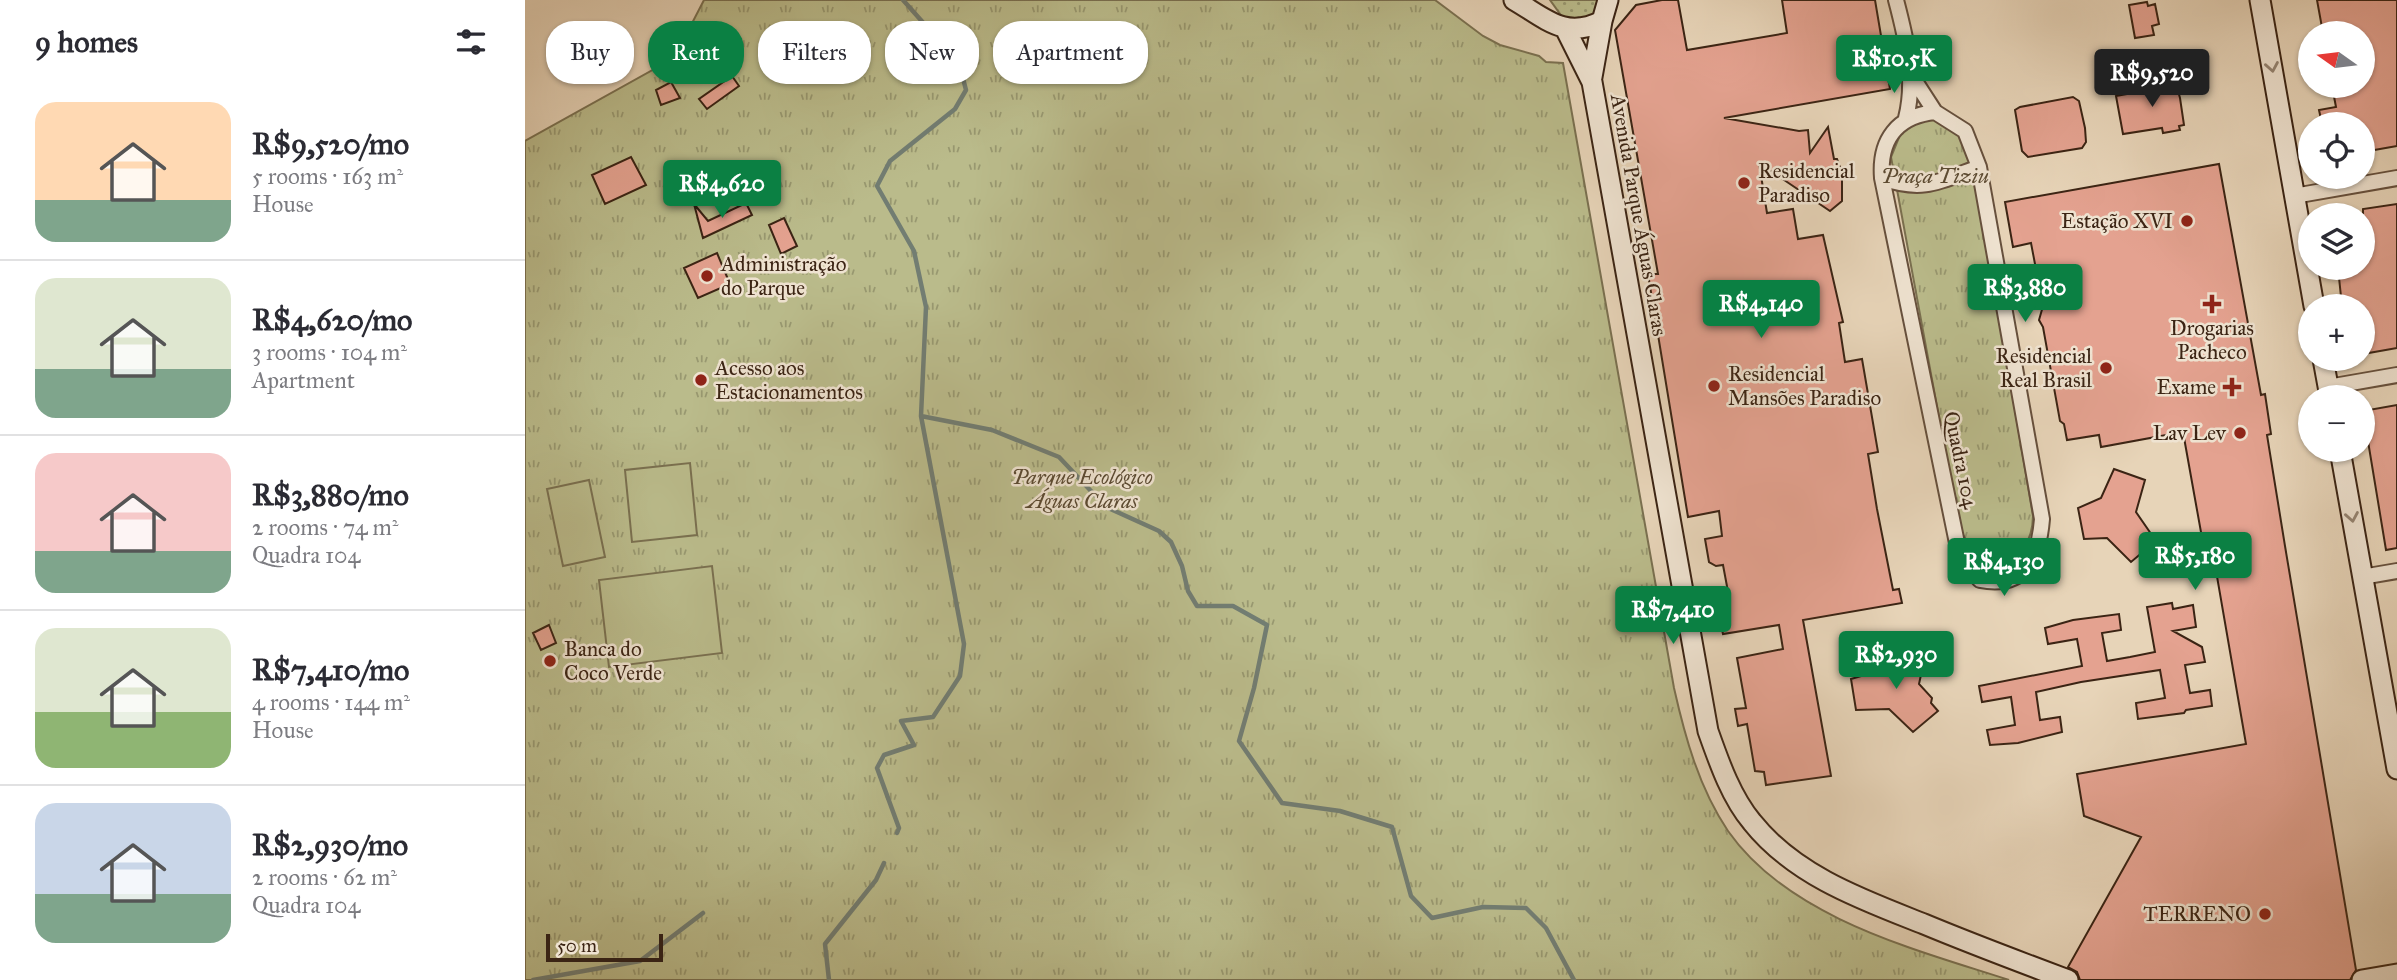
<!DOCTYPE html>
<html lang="en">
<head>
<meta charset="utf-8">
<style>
	body { margin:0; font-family:"IM FELL Great Primer",serif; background:#f7f7f7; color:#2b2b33; height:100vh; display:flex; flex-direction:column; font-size:26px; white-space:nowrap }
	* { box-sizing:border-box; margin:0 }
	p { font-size:23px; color:#7c7c81 }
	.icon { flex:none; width:38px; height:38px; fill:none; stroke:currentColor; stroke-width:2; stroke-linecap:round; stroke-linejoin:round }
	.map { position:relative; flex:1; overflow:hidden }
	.panel { display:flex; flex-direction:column; background:#fff; width:525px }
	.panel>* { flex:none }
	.banner { position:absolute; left:21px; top:21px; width:665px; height:63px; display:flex; gap:14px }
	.needle { width:46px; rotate:284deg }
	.fabs { position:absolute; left:1773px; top:21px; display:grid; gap:14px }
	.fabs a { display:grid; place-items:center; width:77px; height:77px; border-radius:50%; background:#fff; box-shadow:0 2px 5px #0004; font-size:35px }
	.scale { position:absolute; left:21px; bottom:18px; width:117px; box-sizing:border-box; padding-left:7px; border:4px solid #3b2414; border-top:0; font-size:19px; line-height:24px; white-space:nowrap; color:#3b2414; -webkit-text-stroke:5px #efe3d1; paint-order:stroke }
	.price { position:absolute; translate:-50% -60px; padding:0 16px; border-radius:7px; background:#0b8043; color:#fff; font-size:23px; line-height:46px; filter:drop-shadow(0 2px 4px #0008) }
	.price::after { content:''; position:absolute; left:50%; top:42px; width:21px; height:16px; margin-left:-10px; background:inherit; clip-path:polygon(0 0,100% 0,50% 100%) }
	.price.current { background:#222; color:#fff }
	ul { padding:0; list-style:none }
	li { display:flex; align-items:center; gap:21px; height:175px; padding:0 35px }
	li+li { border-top:2px solid #e1e1e2 }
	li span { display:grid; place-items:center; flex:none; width:196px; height:140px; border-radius:21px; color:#555 }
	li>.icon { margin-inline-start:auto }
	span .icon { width:84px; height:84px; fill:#fffc; stroke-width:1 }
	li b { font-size:30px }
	h2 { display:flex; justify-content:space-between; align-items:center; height:84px; padding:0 35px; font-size:30px }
	.chip { padding:0 24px; border-radius:28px; background:#fff; box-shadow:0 2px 5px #0004; font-size:24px; line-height:63px }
	.chip.current { background:#0b8043; color:#fff }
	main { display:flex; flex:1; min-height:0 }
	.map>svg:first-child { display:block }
	.grass { fill:url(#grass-dots); stroke:#7a7050; stroke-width:2 }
	.park { fill:url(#park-tufts); stroke:#7a7050; stroke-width:2 }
	.garden { fill:#babb8b; stroke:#7a7050; stroke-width:2 }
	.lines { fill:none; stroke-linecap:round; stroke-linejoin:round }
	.stream { stroke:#727d72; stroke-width:4.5 }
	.building { fill:#e4a290; stroke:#3b2414; stroke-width:2 }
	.street-casing { stroke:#66503d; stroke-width:18 }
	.secondary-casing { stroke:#3b2414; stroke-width:23 }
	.street { stroke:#efe3d1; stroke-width:14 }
	.secondary { stroke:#efe3d1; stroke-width:19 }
	.oneway { stroke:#958472 }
	.poi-dot { fill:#8f2418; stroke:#efe3d1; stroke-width:2.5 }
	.labels { text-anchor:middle; stroke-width:5; stroke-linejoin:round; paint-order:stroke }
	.poi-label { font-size:21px; fill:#3b2414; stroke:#efe3d1; text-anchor:start }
	.park-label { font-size:21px; font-style:italic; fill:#5b4a32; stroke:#efe3d1 }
	.street-label { font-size:21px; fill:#3b2414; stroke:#efe3d1 }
</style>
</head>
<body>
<main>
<section class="panel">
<h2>9 homes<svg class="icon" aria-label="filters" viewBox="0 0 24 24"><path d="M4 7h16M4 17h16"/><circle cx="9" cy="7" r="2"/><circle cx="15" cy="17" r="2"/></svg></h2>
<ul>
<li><span style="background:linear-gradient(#ffd9b3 70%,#7fa58c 0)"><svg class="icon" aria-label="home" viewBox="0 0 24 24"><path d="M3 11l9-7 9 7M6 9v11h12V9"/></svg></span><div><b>R$9,520/mo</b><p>5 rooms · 163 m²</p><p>House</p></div></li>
<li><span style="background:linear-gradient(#dfe7d0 65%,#7fa58c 0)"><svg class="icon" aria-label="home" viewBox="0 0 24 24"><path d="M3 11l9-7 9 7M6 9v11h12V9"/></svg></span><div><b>R$4,620/mo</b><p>3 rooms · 104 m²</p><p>Apartment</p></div></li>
<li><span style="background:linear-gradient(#f6c9c9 70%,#7fa58c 0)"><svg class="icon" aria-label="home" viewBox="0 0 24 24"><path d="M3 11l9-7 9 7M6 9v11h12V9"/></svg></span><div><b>R$3,880/mo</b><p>2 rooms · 74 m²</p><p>Quadra 104</p></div></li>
<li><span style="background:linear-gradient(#dfe7d0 60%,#8fb573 0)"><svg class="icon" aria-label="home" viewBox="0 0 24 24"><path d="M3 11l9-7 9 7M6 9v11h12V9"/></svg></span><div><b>R$7,410/mo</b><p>4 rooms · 144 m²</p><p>House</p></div></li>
<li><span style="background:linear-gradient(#c9d6e8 65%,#7fa58c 0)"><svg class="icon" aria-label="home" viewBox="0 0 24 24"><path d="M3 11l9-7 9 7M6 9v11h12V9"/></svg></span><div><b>R$2,930/mo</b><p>2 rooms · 62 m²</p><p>Quadra 104</p></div></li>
</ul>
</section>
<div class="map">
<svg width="1872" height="980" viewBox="0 0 1872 980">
	<defs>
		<pattern id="grass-dots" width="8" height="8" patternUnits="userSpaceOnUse" patternTransform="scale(1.75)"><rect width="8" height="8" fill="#babb8b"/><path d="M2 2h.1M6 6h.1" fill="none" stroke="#989870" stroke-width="1.8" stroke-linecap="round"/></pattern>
		<pattern id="park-tufts" width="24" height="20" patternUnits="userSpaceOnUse" patternTransform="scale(1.75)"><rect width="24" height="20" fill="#babb8b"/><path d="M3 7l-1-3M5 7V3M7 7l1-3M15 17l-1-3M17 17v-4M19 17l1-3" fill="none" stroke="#989870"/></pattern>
	</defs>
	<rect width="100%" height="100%" fill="#e7d4b8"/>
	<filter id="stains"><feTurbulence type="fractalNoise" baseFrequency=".00286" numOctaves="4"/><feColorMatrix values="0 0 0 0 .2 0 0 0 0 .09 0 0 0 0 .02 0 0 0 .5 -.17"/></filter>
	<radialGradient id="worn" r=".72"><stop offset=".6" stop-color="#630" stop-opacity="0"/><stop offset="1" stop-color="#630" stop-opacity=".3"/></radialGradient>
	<path class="grass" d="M1025,0H1076L1067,19L1056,22L1038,18Z"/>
	<path class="park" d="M179,0H910L958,36L975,45L1014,56L1021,62L1038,63L1149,688C1160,737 1174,788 1203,831C1264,918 1389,949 1484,980H0V141L149,58Z
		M1395,116C1434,119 1436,129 1448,163L1508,516C1507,571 1453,575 1434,526L1366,157L1377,130Z"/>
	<path class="garden" d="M165,463L172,535L107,542L100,470Z
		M64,480L80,557L38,566L22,489Z
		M187,566L197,653L84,667L74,580Z"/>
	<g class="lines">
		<path class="stream" d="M378,0L434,63L441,90L430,109L365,161L352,186L389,251L401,307L396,416L467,430L534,457L581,507L634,531L646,542L657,566L663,591L672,606H708L742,625L729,688L714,741L757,803L815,811L867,827L886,896L907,918L958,907L1001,908L1021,928L1049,980
			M372,833L374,828L352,768L359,755L389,745L376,721L408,717L435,676L439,644L396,416
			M8,980L115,961L178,913
			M304,980L300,944L351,880L359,863"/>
	</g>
	<path class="building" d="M1137,0H1153L1162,50L1262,33L1257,0H1350L1365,89L1199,118L1274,131L1283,130L1285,153L1303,127L1309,159H1312L1317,173V201L1305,211L1234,163L1242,213L1268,209L1273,239L1298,235L1318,322L1314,323L1320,362L1337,359L1353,452L1343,454L1352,509L1368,590L1374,589L1377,603L1278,620L1306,776L1241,785L1239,772L1230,771L1222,724L1213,726L1210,709L1221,708L1212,658L1258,649L1254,625L1198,634L1191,603L1204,597L1198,565L1191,566L1184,562L1180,539L1197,536L1194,511L1163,517L1123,274H1133L1090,30L1111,5Z
		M1792,0H1872V146L1838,152V124H1797L1794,110L1811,107L1807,86H1838V33H1798Z
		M1622,2L1623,6L1630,4L1634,24L1627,26L1629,35L1610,38L1604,5Z
		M207,76L214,86L182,109L174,99Z
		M1645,80L1651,84L1655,98L1659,125L1654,126L1655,130L1638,133L1637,128L1598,134L1591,96L1630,89L1629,83Z
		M146,82L155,98L136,105L131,90Z
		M1548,97L1554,101L1560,128L1561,142L1557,148L1503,157L1497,151L1490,110L1495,107Z
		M106,157L121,185L80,204L67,175Z
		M1694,164L1736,395L1740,394L1746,434L1742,435L1760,546L1831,970L1825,980H1555L1552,972L1543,967L1616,837L1559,816L1552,774L1721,744L1689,559L1681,560L1658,432L1576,447L1574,435L1542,440L1539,424L1535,421L1518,327L1514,320L1518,306L1506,243L1488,247L1480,202Z
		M221,203L227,215L178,238L169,204L183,221Z
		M1872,204V348L1838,354V306H1817L1813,268H1838V209Z
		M259,218L272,246L256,254L244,225Z
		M192,253L205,284L173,298L159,268Z
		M1872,405V548L1861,550L1838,411Z
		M1589,469L1620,480L1611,512L1631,541L1606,562L1582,538L1559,539L1553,508L1576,498Z
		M1647,603L1648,609L1668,605L1671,627L1648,631L1677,647L1680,662L1660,665L1665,693L1685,690L1687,706L1661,710L1659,713L1613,719L1611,703L1640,698L1635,670L1556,682L1511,692L1515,720L1535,717L1537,732L1493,743L1465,745L1462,730L1490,725L1486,697L1457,702L1454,686L1557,666L1552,639L1523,644L1520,628L1548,620L1594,614L1596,630L1577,633L1582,661L1605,657L1630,652L1622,607Z
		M24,625L31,643L16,650L8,633Z
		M1369,649L1399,661L1394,684L1407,698L1406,703L1413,711L1388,732L1364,709L1331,710L1326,679L1357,670Z"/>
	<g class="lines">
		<defs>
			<path id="street" d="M1371,0C1381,38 1391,79 1381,118
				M1388,78L1410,112
				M1410,112L1440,131L1454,167L1517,519C1514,557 1501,589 1455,580L1438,561L1433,548L1357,178C1354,140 1372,116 1410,112Z
				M1357,178C1398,193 1416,181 1454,167
				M1769,196L1872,178
				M1803,387L1872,375
				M1837,577L1872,571"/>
			<path id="secondary" d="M989,0C1020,18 1040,40 1077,21L1083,0
				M1735,0L1789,306
				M1041,30L1067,82L1183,731C1194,762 1206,797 1227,822C1270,876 1338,900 1399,924C1447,944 1495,962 1543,980
				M1067,77L1077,21
				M1798,359L1805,397
				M1815,450L1872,769
				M1837,980L1872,974"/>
		</defs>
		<use href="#street" class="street-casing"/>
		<use href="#secondary" class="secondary-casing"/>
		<use href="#street" class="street"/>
		<use href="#secondary" class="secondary"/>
	</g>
	<defs><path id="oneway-chevron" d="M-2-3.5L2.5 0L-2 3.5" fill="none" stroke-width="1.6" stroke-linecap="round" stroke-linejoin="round" transform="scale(1.75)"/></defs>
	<g class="oneway">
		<use href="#oneway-chevron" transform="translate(1747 67) rotate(80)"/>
		<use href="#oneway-chevron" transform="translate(1827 517) rotate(80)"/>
	</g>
	<g class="poi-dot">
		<circle cx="1219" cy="183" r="7"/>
		<circle cx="1662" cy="221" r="7"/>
		<circle cx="182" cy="276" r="7"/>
		<path d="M1683.5 293.5h7v7h7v7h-7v7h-7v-7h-7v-7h7z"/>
		<circle cx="1581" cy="368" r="7"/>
		<circle cx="176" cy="380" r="7"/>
		<circle cx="1189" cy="386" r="7"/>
		<path d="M1703.5 376.5h7v7h7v7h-7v7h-7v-7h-7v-7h7z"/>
		<circle cx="1715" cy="433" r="7"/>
		<circle cx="25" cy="661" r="7"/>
		<circle cx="1740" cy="914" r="7"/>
	</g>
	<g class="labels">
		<g class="poi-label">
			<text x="1233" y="178">Residencial<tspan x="1233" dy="24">Paradiso</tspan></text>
			<text x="1648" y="228" text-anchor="end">Estação XVI</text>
			<text x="196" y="271">Administração<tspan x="196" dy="24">do Parque</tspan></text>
			<text x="1687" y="335" text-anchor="middle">Drogarias<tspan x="1687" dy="24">Pacheco</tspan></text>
			<text x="1567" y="363" text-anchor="end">Residencial<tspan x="1567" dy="24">Real Brasil</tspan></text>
			<text x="190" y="375">Acesso aos<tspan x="190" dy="24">Estacionamentos</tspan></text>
			<text x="1203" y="381">Residencial<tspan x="1203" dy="24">Mansões Paradiso</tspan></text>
			<text x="1691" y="394" text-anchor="end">Exame</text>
			<text x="1701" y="440" text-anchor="end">Lav Lev</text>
			<text x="39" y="656">Banca do<tspan x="39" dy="24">Coco Verde</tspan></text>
			<text x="1726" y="921" text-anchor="end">TERRENO</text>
		</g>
		<g class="park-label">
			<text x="1410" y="183">Praça Tiziu</text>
			<text x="557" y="484">Parque Ecológico<tspan x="557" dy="24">Águas Claras</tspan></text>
		</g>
		<g class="street-label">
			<text transform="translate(1114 215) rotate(80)" y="7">Avenida Parque Águas Claras</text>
			<text transform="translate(1436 460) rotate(78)" y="7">Quadra 104</text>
		</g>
	</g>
	<rect width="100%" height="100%" filter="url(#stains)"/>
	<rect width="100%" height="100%" fill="url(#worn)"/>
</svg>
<div class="fabs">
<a><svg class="needle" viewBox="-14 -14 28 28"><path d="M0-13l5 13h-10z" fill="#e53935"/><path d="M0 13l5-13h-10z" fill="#7c7c81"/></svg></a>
<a><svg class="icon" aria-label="locate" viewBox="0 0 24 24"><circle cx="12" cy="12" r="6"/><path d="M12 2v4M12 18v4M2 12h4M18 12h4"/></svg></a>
<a><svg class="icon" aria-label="layers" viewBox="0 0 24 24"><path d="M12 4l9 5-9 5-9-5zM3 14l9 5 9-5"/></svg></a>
<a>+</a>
<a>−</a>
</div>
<div class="scale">50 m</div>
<b class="price" style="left:1369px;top:95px">R$10.5K</b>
<b class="price current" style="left:1627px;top:109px">R$9,520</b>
<b class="price" style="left:197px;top:220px">R$4,620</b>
<b class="price" style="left:1500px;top:324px">R$3,880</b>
<b class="price" style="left:1236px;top:340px">R$4,140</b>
<b class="price" style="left:1670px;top:592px">R$5,180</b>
<b class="price" style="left:1479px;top:598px">R$4,130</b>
<b class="price" style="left:1148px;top:646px">R$7,410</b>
<b class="price" style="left:1371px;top:691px">R$2,930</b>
<div class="banner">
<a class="chip">Buy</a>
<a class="chip current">Rent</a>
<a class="chip">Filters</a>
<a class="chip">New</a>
<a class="chip">Apartment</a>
</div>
</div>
</main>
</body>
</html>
